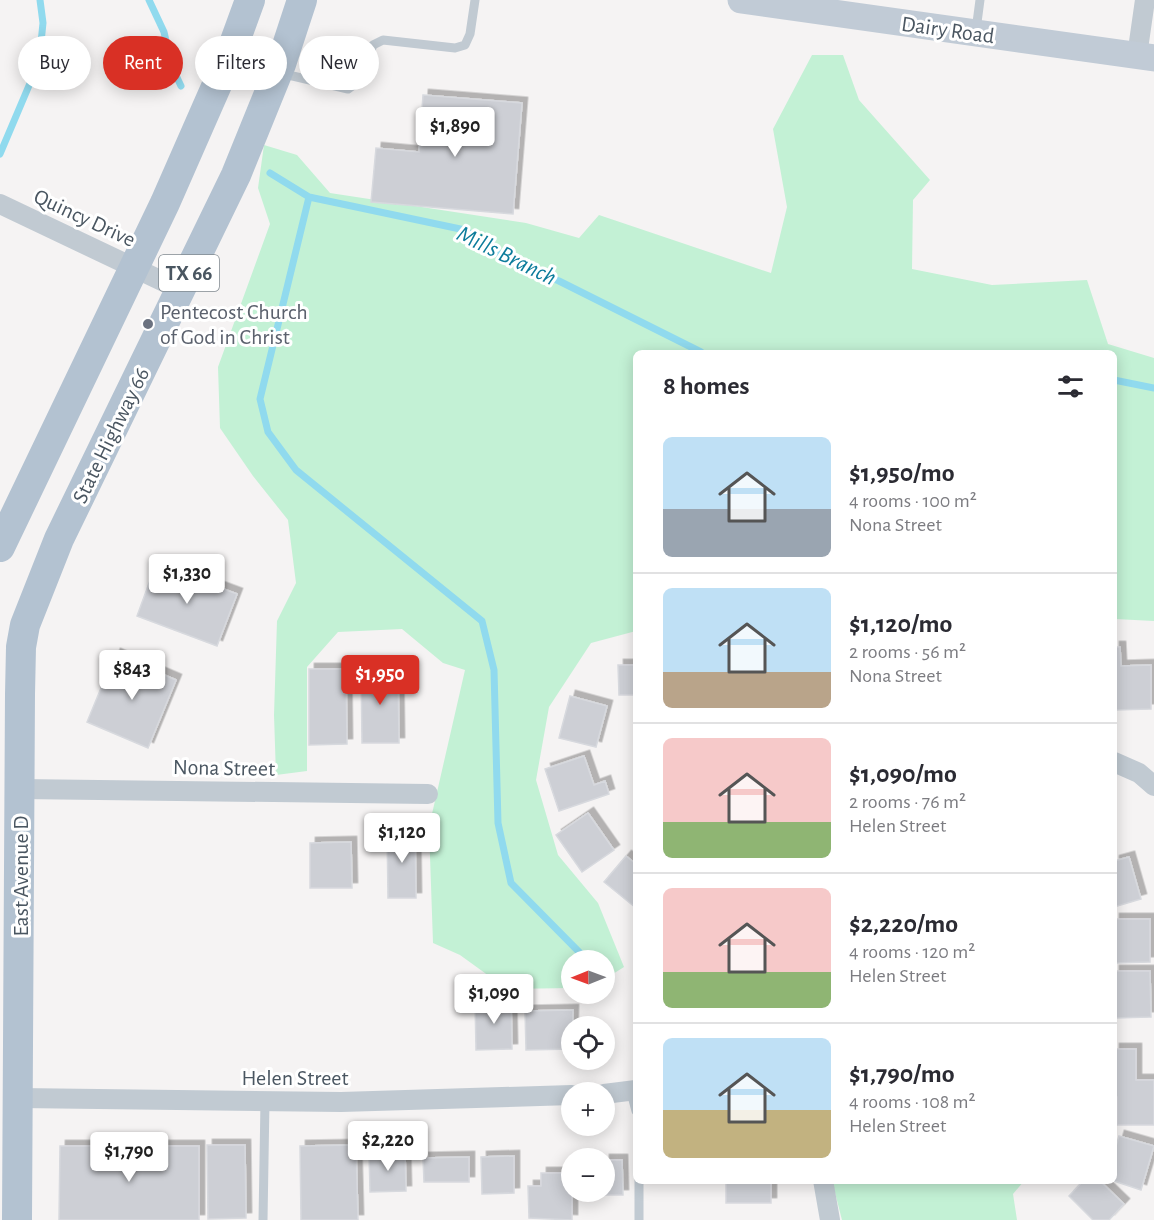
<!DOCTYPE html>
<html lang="en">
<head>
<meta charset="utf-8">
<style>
	body { margin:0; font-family:"Alegreya Sans",sans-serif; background:#f2f2f3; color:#2b2b33; height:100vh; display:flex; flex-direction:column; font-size:22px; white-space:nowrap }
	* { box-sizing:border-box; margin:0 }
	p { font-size:20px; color:#7c7c81 }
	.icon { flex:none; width:33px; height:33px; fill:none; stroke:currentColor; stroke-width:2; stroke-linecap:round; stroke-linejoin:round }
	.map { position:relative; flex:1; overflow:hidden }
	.side { position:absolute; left:633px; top:350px; width:484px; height:834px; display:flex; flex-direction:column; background:#fff; border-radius:9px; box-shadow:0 3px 15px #0003 }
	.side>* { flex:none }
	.guide { position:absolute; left:18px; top:36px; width:525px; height:54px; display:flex; gap:12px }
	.needle { width:39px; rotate:269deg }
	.controls { position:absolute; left:561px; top:950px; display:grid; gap:12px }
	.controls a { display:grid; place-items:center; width:54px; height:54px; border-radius:50%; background:#fff; box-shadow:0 3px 15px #0003; font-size:30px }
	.price { position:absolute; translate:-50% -51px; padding:0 14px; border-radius:6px; background:#fff; color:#222; font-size:20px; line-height:39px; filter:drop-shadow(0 2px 3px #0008) }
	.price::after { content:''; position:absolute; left:50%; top:36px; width:18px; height:14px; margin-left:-9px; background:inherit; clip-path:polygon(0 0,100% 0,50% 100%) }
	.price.selected { background:#d93025; color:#fff }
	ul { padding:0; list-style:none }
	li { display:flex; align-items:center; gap:18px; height:150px; padding:0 30px }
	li+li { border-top:2px solid #e1e1e2 }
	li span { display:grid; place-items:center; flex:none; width:168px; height:120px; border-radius:9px; color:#555 }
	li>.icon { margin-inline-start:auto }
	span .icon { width:72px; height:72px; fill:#fffc; stroke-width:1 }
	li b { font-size:26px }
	h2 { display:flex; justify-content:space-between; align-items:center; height:72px; padding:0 30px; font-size:26px }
	.chip { padding:0 21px; border-radius:27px; background:#fff; box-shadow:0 3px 15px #0003; font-size:21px; line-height:54px }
	.chip.selected { background:#d93025; color:#fff }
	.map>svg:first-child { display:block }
	.green { fill:#c3f1d5 }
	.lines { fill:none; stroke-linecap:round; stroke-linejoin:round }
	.stream { stroke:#90daee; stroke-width:7 }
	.building { fill:#cdcfd5; stroke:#d7d9de; stroke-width:1.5; filter:url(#shadow) }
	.lane { stroke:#c1cad2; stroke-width:9 }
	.street { stroke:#c1cad2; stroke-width:20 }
	.secondary { stroke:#c1cbd6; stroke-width:27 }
	.primary { stroke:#b3c2d1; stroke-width:30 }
	.worship-dot { fill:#6b7280; stroke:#fff; stroke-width:2 }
	.labels { text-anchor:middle; stroke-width:6; stroke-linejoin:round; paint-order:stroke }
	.shield { fill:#fff; stroke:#808990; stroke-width:1.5 }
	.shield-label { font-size:21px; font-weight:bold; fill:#4a5661 }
	.street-label { font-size:22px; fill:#4a5661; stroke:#fff }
	.worship-label { font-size:22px; fill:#5b616d; stroke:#fff; text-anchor:start }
	.water-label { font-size:24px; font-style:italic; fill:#0c7c9b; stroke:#fff }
</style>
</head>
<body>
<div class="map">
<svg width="1154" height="1220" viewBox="0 0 1154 1220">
	<defs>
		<filter id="shadow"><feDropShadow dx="5.5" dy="-5.5" stdDeviation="0" flood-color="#0004"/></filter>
	</defs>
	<rect width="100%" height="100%" fill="#f5f3f3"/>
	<path class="green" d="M812,55H843L859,100L930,180L913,200L912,269L992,285L1087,280L1108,344L1154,358V621L1115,619L1114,352H636V631L591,643L549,707L536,780L558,855L598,903L624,967L605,979L604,960H572L571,988L507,989L460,955L433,943L429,827L465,670L443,663L402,629L338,632L307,667V771L276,775L274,715L277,621L296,583L288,520L253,476L220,428L218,367L270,224L258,188L264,145L297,155L330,193L526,223L579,238L599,215L771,273L787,207L773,129Z
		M832,1181H1024L1013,1194L1017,1220H842Z"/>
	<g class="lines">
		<path class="stream" d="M149,0L164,32L172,67L181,86
			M0,154L39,62L43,23L40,0
			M270,173L309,197L465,230L508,260L559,281L701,352
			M309,197L260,399L268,432L296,470L482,621L494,670L498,823L511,883L587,960
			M1114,380L1154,388"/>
	</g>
	<path class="building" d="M423,95L522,103L513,214L371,202L376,148L419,152Z
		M156,564L237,594L217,646L137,616Z
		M1114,647H1120L1121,666L1151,665V709L1114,710Z
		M115,654L176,680L148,748L87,722Z
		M618,665H636V695H619Z
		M309,669H346L347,744L309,745Z
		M361,669H398L399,743H362Z
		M570,696L607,706L596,747L559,738Z
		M584,756L594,785L605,781L609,794L559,811L545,769Z
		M588,813L614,850L582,872L556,835Z
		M387,830H415L416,898H388Z
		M351,842L352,888H310V843Z
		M626,856L636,864V908L604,882Z
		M1129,857L1141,899L1114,907V861Z
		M1114,919H1150V962L1114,963Z
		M1114,971H1150L1151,1017L1114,1018Z
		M511,1000L512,1049L476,1050L475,1001Z
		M573,1010L572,1049L526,1050L525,1011Z
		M1114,1049H1136V1080H1154V1125H1117V1097H1114Z
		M1119,1136L1154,1146L1141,1190L1111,1180H1114V1153Z
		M207,1145H245L246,1218L208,1219Z
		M356,1145L358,1220H301L300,1146Z
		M60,1146H199V1220H59Z
		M405,1151L406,1191L370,1192L369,1152Z
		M514,1156V1193L482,1194L481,1157Z
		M469,1157V1182H424L423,1158Z
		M604,1160H622L623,1195H588V1191H604Z
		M541,1173H572V1220L529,1218L528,1186H541Z
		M726,1180H771V1203H726Z
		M1084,1180H1099L1124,1204L1109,1220H1093L1069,1196Z"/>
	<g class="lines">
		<path class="lane" d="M976,30L980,0
			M280,73L348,89L359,81L373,45L383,40L455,48L465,45L470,34L475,0
			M631,1092L636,1111
			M639,1180V1220
			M263,1220L265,1101"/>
		<path class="street" d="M1137,56L1145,0
			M0,204L181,290
			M1114,762L1139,773L1154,786
			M20,789L428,794
			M604,1094L636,1090
			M19,1098L341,1102L572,1095
			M823,1180L830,1220"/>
		<path class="secondary" d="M741,0L1154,58"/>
		<path class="primary" d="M0,547L165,203L230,55L250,0
			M17,1220L20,694L21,647L25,625L59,539L236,175L281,64L302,0"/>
	</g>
	<circle class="worship-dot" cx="148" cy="324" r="6"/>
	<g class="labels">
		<rect class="shield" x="159" y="255" width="60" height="36" rx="4.5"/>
		<g class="shield-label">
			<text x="189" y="280">TX 66</text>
		</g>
		<g class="street-label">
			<text transform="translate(948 29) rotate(8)" y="8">Dairy Road</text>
			<text transform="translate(85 217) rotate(25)" y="8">Quincy Drive</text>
			<text transform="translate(110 435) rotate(-64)" y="8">State Highway 66</text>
			<text transform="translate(224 767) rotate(1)" y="8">Nona Street</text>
			<text transform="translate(20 876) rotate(-90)" y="8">East Avenue D</text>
			<text x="295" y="1085">Helen Street</text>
		</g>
		<g class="worship-label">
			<text x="160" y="319">Pentecost Church<tspan x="160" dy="25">of God in Christ</tspan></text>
		</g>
		<g class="water-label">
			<text transform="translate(507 255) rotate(26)" y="8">Mills Branch</text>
		</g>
	</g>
</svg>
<div class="controls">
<a><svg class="needle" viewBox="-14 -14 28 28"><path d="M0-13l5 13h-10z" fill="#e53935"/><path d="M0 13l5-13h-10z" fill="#7c7c81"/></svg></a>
<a><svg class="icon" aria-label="locate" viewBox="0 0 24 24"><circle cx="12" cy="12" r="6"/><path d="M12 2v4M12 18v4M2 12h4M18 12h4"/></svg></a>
<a>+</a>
<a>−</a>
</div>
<b class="price" style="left:455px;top:158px">$1,890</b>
<b class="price" style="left:187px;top:605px">$1,330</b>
<b class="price" style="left:132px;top:701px">$843</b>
<b class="price selected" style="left:380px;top:706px">$1,950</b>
<b class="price" style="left:402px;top:864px">$1,120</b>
<b class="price" style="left:494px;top:1025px">$1,090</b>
<b class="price" style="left:388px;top:1172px">$2,220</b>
<b class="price" style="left:129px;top:1183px">$1,790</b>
<div class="guide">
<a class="chip">Buy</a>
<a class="chip selected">Rent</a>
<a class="chip">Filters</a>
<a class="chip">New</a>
</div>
<section class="side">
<h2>8 homes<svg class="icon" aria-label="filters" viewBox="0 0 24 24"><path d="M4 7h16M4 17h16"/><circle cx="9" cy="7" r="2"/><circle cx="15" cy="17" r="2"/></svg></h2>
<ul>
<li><span style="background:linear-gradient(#bfe0f5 60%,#9aa5b1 0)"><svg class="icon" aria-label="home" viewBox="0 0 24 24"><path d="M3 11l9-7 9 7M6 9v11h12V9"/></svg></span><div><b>$1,950/mo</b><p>4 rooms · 100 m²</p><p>Nona Street</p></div></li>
<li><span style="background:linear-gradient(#bfe0f5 70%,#b9a48a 0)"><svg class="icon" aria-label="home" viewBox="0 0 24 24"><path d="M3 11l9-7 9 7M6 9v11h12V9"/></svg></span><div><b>$1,120/mo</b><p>2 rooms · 56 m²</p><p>Nona Street</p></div></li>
<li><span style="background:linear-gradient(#f6c9c9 70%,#8fb573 0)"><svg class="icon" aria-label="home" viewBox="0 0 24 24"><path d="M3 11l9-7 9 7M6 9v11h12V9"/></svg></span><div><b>$1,090/mo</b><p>2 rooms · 76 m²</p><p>Helen Street</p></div></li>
<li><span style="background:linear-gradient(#f6c9c9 70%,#8fb573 0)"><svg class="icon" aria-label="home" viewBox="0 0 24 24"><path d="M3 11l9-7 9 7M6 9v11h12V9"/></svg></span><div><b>$2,220/mo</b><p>4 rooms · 120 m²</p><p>Helen Street</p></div></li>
<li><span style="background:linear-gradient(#bfe0f5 60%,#c2b280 0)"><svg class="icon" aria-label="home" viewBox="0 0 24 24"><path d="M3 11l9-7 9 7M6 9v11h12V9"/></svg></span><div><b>$1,790/mo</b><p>4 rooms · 108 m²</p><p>Helen Street</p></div></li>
</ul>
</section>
</div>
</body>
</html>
